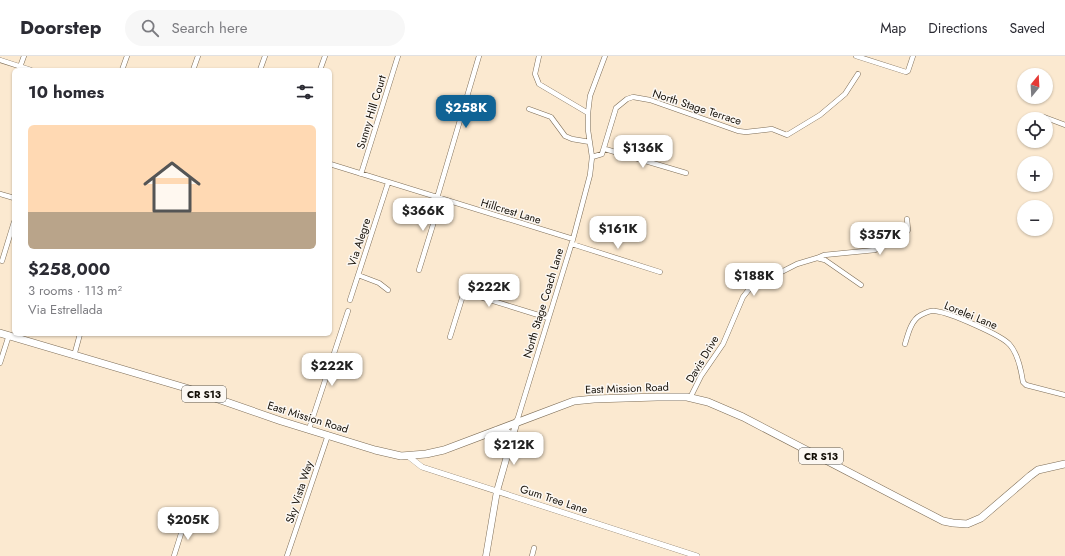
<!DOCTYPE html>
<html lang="en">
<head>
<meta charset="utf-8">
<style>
	body { margin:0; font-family:Jost,sans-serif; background:#f7f7f7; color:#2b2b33; height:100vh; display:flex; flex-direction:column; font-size:15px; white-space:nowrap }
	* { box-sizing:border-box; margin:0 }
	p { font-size:13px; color:#7c7c81 }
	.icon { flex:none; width:22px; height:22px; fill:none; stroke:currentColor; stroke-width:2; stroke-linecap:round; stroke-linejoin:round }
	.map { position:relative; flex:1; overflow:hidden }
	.side { position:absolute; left:12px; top:12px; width:320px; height:268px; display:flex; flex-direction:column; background:#fff; border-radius:6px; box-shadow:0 1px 3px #0004 }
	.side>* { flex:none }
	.needle { width:26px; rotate:18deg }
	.buttons { position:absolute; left:1017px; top:12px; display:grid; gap:8px }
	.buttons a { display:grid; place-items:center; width:36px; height:36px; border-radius:50%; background:#fff; box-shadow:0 1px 3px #0004; font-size:20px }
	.price { position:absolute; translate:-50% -34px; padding:0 9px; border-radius:8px; background:#fff; color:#222; font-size:13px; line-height:26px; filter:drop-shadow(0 1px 2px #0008) }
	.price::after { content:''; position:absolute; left:50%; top:24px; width:12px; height:9px; margin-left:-6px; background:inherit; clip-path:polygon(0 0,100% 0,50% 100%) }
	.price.on { background:#106395; color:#fff }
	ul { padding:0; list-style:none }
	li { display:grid; align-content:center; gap:8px; height:212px; padding:0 16px }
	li+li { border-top:1px solid #e1e1e2 }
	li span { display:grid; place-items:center; height:124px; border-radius:6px; color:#555 }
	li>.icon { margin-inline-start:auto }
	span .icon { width:72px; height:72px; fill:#fffc; stroke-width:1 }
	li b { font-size:17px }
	h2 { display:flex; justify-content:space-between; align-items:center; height:48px; padding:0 16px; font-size:17px }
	header { display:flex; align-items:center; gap:24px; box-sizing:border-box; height:56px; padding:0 20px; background:#fff; border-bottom:1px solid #e1e1e2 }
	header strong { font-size:19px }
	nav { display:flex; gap:22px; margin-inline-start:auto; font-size:14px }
	.search { width:280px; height:36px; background:#f7f7f7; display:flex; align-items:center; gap:10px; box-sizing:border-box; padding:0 14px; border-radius:22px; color:#7c7c81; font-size:15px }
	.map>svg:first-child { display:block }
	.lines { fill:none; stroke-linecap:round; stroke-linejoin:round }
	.minor-casing { stroke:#7d6d57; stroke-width:5.5 }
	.tertiary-casing { stroke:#7d6d57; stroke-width:6 }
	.secondary-casing { stroke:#7d6d57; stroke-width:7 }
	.primary-casing { stroke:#7d6d57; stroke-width:8 }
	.minor { stroke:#fff; stroke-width:4.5 }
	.tertiary { stroke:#fff; stroke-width:5.5 }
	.secondary { stroke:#fff; stroke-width:6 }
	.primary { stroke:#fff; stroke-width:7 }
	.labels { text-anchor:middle; stroke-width:3; stroke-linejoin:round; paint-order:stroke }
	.shield { fill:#fcf8f3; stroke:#58544c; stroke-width:1 }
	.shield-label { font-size:10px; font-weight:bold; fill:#120d05 }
	.street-label { font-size:11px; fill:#120d05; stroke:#fcf8f3 }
</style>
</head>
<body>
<header>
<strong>Doorstep</strong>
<div class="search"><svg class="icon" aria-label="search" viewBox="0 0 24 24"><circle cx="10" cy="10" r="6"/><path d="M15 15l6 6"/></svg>Search here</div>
<nav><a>Map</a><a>Directions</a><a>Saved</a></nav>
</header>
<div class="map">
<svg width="1065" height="500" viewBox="0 0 1065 500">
	<rect width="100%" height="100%" fill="#fbe9d0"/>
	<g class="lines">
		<defs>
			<path id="minor" d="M539,0L535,18L539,28L588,57
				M856,0L906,16L908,15L913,0
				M0,4L31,14
				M20,11L24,0
				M122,14L127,0
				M193,14L198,0
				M260,14L265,0
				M320,14L325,0
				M529,53L551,61L565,80L572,83L590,86
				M1044,61L1065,69
				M605,93L686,117
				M592,101L602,98L616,52L627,43L633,41L650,44L738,75L746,76L772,73L787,79L820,59L845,38L858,18
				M330,108L573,183
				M361,118L398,0
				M0,138L14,142
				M437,142L479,0
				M572,188L660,216
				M817,202L824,199L875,194L886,185L903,182L908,174L907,163
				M2,205L14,166
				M419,214L441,143
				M358,219L379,227L388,234
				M350,244L388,127
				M450,281L464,236L548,262
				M905,288C908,278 911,264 921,259C925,257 931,254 935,255C948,256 1002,279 1010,289C1018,298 1021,313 1023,326L1026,329L1065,339
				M74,300L80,278
				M0,307L9,279
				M690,342L701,320L723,288L743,241L750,232L797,208L817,202L825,204L861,229
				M517,365L573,183L590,119L592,101L588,74V57L590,40L605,0
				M309,373L348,255
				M174,500L185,465
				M287,500L328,379
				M532,500L534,492"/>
			<path id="tertiary" d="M408,400L422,411L697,500"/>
			<path id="secondary" d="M486,500L497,435L517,365"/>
			<path id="primary" d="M0,277L186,332L281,365L375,394L401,400L426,398L444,394L574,345L594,343L657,341H687L708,346L743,361L912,449L943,465L953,467L967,468L981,462L1030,420L1038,414L1065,408
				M497,374L505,375L513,380"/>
		</defs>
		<use href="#minor" class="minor-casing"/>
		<use href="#tertiary" class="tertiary-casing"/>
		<use href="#secondary" class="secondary-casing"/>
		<use href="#primary" class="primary-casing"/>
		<use href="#minor" class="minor"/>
		<use href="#tertiary" class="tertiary"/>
		<use href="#secondary" class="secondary"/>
		<use href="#primary" class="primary"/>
	</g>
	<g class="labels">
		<g class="shield">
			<rect x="182" y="330" width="44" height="16" rx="3"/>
			<rect x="799" y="392" width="44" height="16" rx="3"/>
		</g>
		<g class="shield-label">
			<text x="204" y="342">CR S13</text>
			<text x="821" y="404">CR S13</text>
		</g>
		<g class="street-label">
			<text transform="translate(697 51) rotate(18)" y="4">North Stage Terrace</text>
			<text transform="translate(371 56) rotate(-73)" y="4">Sunny Hill Court</text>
			<text transform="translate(511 155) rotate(17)" y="4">Hillcrest Lane</text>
			<text transform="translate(359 186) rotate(-72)" y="4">Via Alegre</text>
			<text transform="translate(543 247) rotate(-73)" y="4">North Stage Coach Lane</text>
			<text transform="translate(971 259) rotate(22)" y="4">Lorelei Lane</text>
			<text transform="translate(702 303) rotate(-59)" y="4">Davis Drive</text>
			<text transform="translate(627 332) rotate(-2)" y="4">East Mission Road</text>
			<text transform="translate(308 361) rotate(17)" y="4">East Mission Road</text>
			<text transform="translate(299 436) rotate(-72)" y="4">Sky Vista Way</text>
			<text transform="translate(554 443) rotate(18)" y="4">Gum Tree Lane</text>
		</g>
	</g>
</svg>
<div class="buttons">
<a><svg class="needle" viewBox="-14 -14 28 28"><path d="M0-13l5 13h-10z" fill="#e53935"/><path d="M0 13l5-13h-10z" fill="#7c7c81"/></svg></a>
<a><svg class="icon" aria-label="locate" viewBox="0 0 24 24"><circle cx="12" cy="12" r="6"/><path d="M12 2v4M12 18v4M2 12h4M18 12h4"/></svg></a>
<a>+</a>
<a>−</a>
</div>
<b class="price on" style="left:466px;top:73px">$258K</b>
<b class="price" style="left:643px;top:113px">$136K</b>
<b class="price" style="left:423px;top:176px">$366K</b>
<b class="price" style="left:618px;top:194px">$161K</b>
<b class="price" style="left:880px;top:200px">$357K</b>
<b class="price" style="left:754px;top:241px">$188K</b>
<b class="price" style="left:489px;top:252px">$222K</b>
<b class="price" style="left:332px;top:331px">$222K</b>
<b class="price" style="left:514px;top:410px">$212K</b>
<b class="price" style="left:188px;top:485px">$205K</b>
<section class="side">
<h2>10 homes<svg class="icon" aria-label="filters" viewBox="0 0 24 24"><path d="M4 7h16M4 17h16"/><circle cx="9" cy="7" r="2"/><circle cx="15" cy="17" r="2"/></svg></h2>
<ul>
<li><span style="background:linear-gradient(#ffd9b3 70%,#b9a48a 0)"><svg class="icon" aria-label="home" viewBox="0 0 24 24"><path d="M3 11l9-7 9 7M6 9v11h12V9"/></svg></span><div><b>$258,000</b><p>3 rooms · 113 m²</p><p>Via Estrellada</p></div></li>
</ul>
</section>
</div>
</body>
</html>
